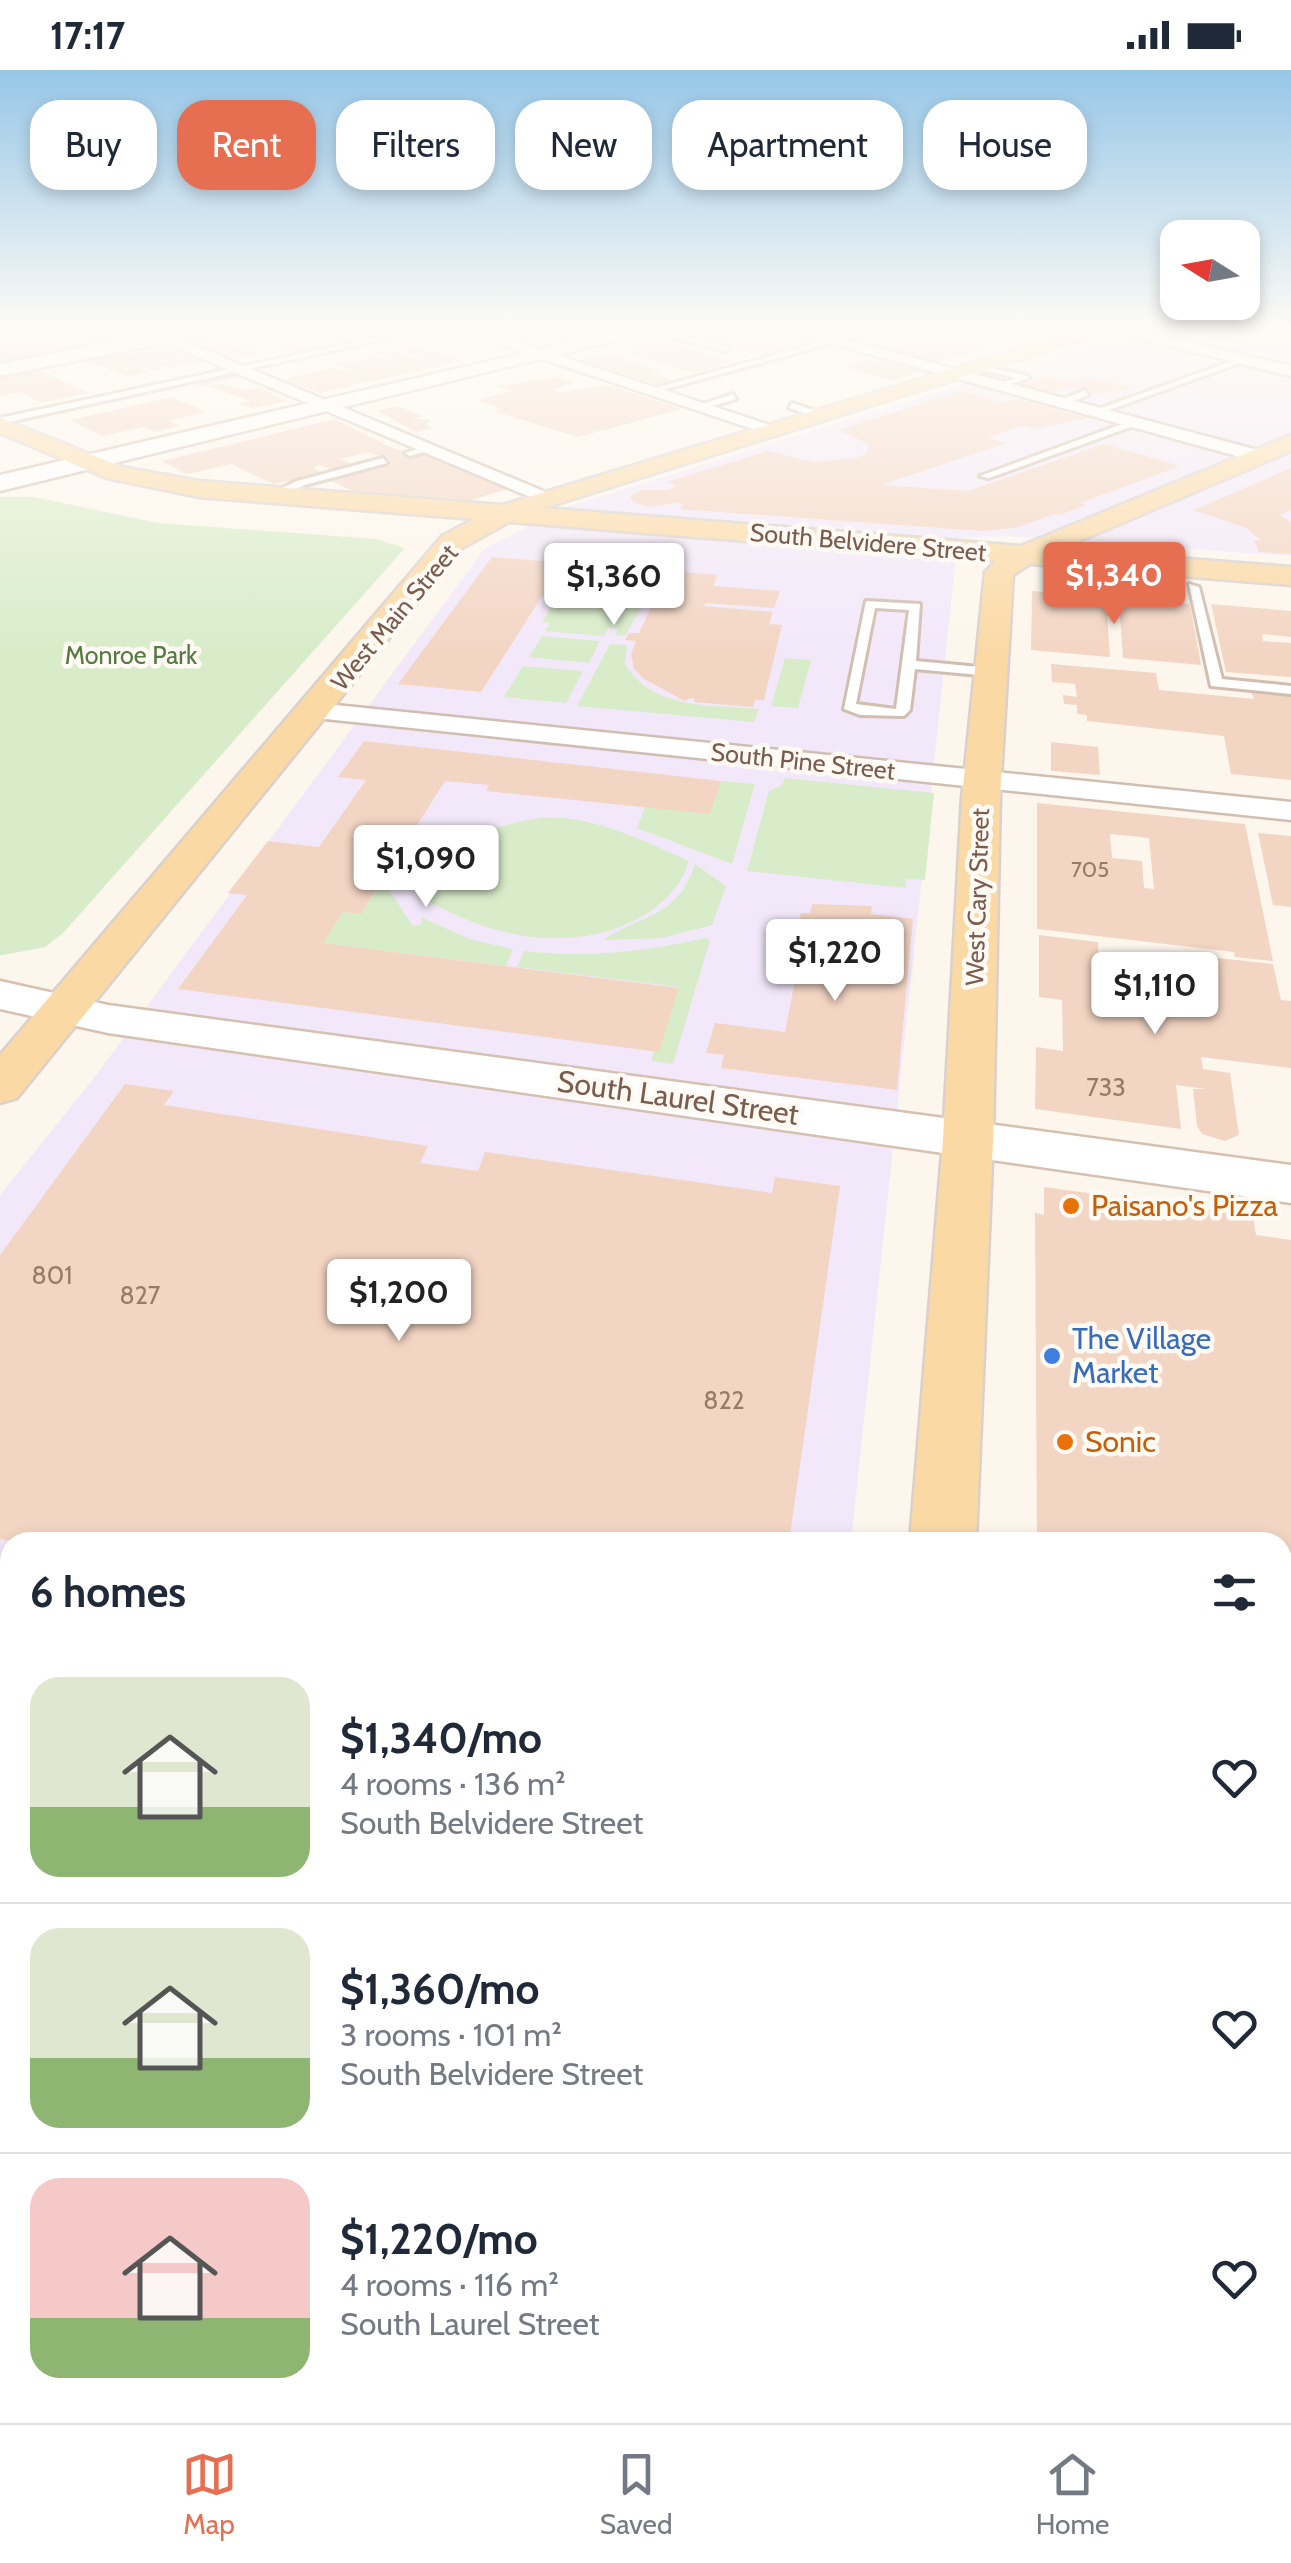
<!DOCTYPE html>
<html lang="en">
<head>
<meta charset="utf-8">
<style>
	body { margin:0; font-family:Cabin,sans-serif; background:#f6f6f7; color:#1f2937; height:100vh; display:flex; flex-direction:column; font-size:38px; white-space:nowrap }
	* { box-sizing:border-box; margin:0 }
	p { font-size:32px; color:#747a83 }
	.icon { flex:none; width:55px; height:55px; fill:none; stroke:currentColor; stroke-width:2; stroke-linecap:round; stroke-linejoin:round }
	.map { position:relative; flex:1; overflow:hidden }
	.sheet { position:absolute; left:0px; top:1462px; width:1292px; height:892px; display:flex; flex-direction:column; background:#fff; border-radius:30px 30px 0 0; box-shadow:0 5px 15px #0003 }
	.sheet>* { flex:none }
	.banner { position:absolute; left:30px; top:30px; width:1232px; height:90px; display:flex; gap:20px }
	.needle { width:65px; rotate:281deg }
	.fabs { position:absolute; left:1160px; top:150px; display:grid; gap:20px }
	.fabs a { display:grid; place-items:center; width:100px; height:100px; border-radius:20px; background:#fff; box-shadow:0 5px 15px #0003; font-size:50px }
	.price { position:absolute; translate:-50% -85px; padding:0 22px; border-radius:10px; background:#fff; color:#222; font-size:32px; line-height:65px; filter:drop-shadow(0 2px 5px #0008) }
	.price::after { content:''; position:absolute; left:50%; top:60px; width:30px; height:22px; margin-left:-15px; background:inherit; clip-path:polygon(0 0,100% 0,50% 100%) }
	.price.selected { background:#e76f51; color:#fff }
	ul { padding:0; list-style:none }
	li { display:flex; align-items:center; gap:30px; height:250px; padding:0 30px }
	li+li { border-top:2px solid #e0e1e3 }
	li span { display:grid; place-items:center; flex:none; width:280px; height:200px; border-radius:30px; color:#555 }
	li>.icon { margin-inline-start:auto }
	span .icon { width:120px; height:120px; fill:#fffc; stroke-width:1 }
	li b { font-size:42px }
	h2 { display:flex; justify-content:space-between; align-items:center; height:120px; padding:0 30px; font-size:42px }
	.pill { padding:0 35px; border-radius:30px; background:#fff; box-shadow:0 5px 15px #0003; font-size:35px; line-height:90px }
	.pill.selected { background:#e76f51; color:#fff }
	.status { display:flex; justify-content:space-between; align-items:center; height:70px; padding:0 50px; background:#fff; direction:ltr }
	.status svg { height:28px; fill:currentColor }
	.dock { display:flex; justify-content:space-around; align-items:center; height:140px; border-top:2px solid #e0e1e3; background:#fff; font-size:28px; color:#747a83 }
	.dock a { display:grid; justify-items:center; gap:5px }
	.dock .selected { color:#e76f51 }
	.map>svg:first-child { display:block }
	.education { fill:#f3e8fa }
	.green { fill:#d8ecc9 }
	.building { fill:#f3d5c3; fill-rule:evenodd }
	.lines { fill:none; stroke-linecap:round; stroke-linejoin:round }
	.lane-casing { stroke:#d1beb0; stroke-width:6 }
	.street-casing { stroke:#d1beb0; stroke-width:5 }
	.secondary-casing { stroke:#d6c0b0; stroke-width:5 }
	.primary-casing { stroke:#dad1cd; stroke-width:5 }
	.lane { fill:#fff; fill-rule:evenodd }
	.street { fill:#fff; fill-rule:evenodd }
	.secondary { fill:#fff; fill-rule:evenodd }
	.primary { fill:#fbd9a5; fill-rule:evenodd }
	.food-dot { fill:#e8710a; stroke:#fffaf3; stroke-width:4 }
	.shop-dot { fill:#3f7fe0; stroke:#fffaf3; stroke-width:4 }
	.labels { text-anchor:middle; stroke-width:9; stroke-linejoin:round; paint-order:stroke }
	.far-number-label { font-size:22px; fill:#987a6a }
	.far-street-label { font-size:25px; fill:#7a5c4d; stroke:#fffaf3 }
	.far-park-label { font-size:25px; fill:#537a41; stroke:#fffaf3 }
	.number-label { font-size:25px; fill:#987a6a }
	.street-label { font-size:30px; fill:#7a5c4d; stroke:#fffaf3 }
	.food-label { font-size:30px; fill:#c56008; stroke:#fffaf3; text-anchor:start }
	.shop-label { font-size:30px; fill:#366cbe; stroke:#fffaf3; text-anchor:start }
</style>
</head>
<body>
<div class="status"><b>17:17</b><svg viewBox="0 0 49 12"><path d="M0 12V9h3v3zM5 12V6h3v6zM10 12V3h3v9zM15 12V0h3v12zM26 1h20v11H26zM47 4h2v5h-2z"/></svg></div>
<div class="map">
<svg width="1291" height="2353" viewBox="0 0 1291 2353">
	<rect width="100%" height="100%" fill="#fdf6ec"/>
	<path class="education" d="M1151,256H1291V486L1009,466L958,468L851,1472H10V2345H1282L1291,2034V2353H0V1125L97,1004L485,478L572,435Z"/>
	<path class="green" d="M0,427H34L158,453L376,469L405,478L64,862L45,877L3,885H0Z
		M556,529L642,536L625,566L616,565L618,558H608L604,566L545,561L550,553L542,552Z
		M542,566L600,571L589,593L529,587Z
		M610,574L627,575L625,594C652,640 713,635 759,639L754,652L577,636Z
		M785,588L811,590L798,638L771,636Z
		M523,596L583,601L566,633L504,627Z
		M785,708L934,723L925,810L906,809L905,818L747,801L769,721L782,715Z
		M721,711L755,714L732,794L637,758L645,737L710,744Z
		M542,748C590,744 646,772 689,791C681,817 662,835 639,848C569,886 485,866 420,826C426,774 500,753 542,748Z
		M695,794L726,816L712,855L662,868L603,870C640,845 678,848 695,794Z
		M383,811L413,856L422,854L421,847L469,869L513,879L506,896L323,873L343,842L361,844Z
		M705,868L710,870L673,994L651,991L654,981H659L679,917L517,897L524,881C587,888 644,882 705,868Z
		M205,2345H709L708,2353H202Z"/>
	<path class="building" d="M11,256H113L135,266L0,292V258Z
		M252,256L309,267L283,273L306,281L294,284L268,274L249,279L232,272L228,273L257,284L233,289L189,272Z
		M556,256L568,260L528,269L490,257Z
		M703,256H751L810,272L762,285L693,266L702,263L689,260Z
		M942,265L991,277L938,292L890,279Z
		M638,272L650,276L666,272L733,292L693,303L626,282L636,279L624,275Z
		M413,277L465,290L320,323L284,309L331,298L352,302L336,294L377,287L400,292L373,283L391,279L414,288L421,286L400,280Z
		M167,278L200,291L192,293L169,286L187,293L179,295L157,288L177,297L171,298L145,291L164,299L157,301L130,293L149,302L127,306L83,290Z
		M609,283L659,300L651,302L674,311L659,315L580,290Z
		M873,289L921,302L893,310L844,297Z
		M39,300L89,323L41,333L20,322L0,326V307Z
		M229,303L239,307L200,316L190,312Z
		M1047,306L1073,313L1089,307L1134,318L1098,324L1071,317L1053,323L1021,315Z
		M556,307L573,313L553,320L561,323L608,315L681,339L602,361L589,360L596,362L578,367L493,341L502,339L478,330L512,321L498,316Z
		M220,314L246,320L259,317L287,331L251,338L239,333L251,331L208,316Z
		M961,321L1003,333L1017,329L1087,348L1037,359L1024,355L987,368L1006,373L881,415L968,421L1104,374L1180,396L1080,433L1086,435L1060,445L1054,444L1015,458L982,461L679,439L684,434L677,433L649,437L634,433L630,426L641,420H668L677,416L667,412L768,381L815,392L856,388L866,384L870,375L838,360Z
		M172,327L206,342L168,351L179,356L155,362L143,357L102,366L70,350Z
		M396,336L423,346L412,349L430,350L425,355L433,358L417,362L377,341Z
		M335,349L388,376L412,385L424,382L511,418L471,430L353,421L327,409L390,391L368,382L340,389L351,394L330,399L320,395L312,397L320,402L302,407L305,408L273,414L231,394L187,404L162,391Z
		M1291,398V440L1280,445L1291,452V484L1259,482L1254,470H1261L1246,458L1194,440Z
		M492,487L718,505L713,516L780,521L774,538L705,533L704,536L773,542L769,554L782,555L764,630H755L753,637L694,632L695,629L689,628L685,631L644,609L634,599L631,585L636,571L625,570L629,563H639L652,535L542,526L481,622L398,614Z
		M1032,521L1190,534L1201,595L1123,588L1120,545L1107,544L1110,587L1031,580Z
		M1211,534L1291,541V567L1262,564L1263,571L1291,573V607L1226,602Z
		M1051,594L1156,603L1159,620L1254,629L1251,621L1291,624V710L1231,704L1224,666L1087,651V645L1077,644V635L1064,634L1063,625L1077,627L1075,614L1052,612Z
		M364,671L721,711L710,744L486,721L489,715L445,711L361,844L343,842L323,873L679,918L659,982L178,919L247,825L228,823L268,771L319,777L366,710L338,707Z
		M1051,672L1098,677L1100,705L1051,701Z
		M1037,733L1245,754L1273,891L1235,887L1234,882L1037,859ZM1110,764L1149,768L1154,819L1144,818L1142,791L1112,788Z
		M1258,763L1291,766V837L1273,835Z
		M812,834L872,836L871,844L913,849L897,1020L721,998L724,985L706,983L715,953L785,962L799,890L791,888L801,843H810Z
		M1039,865L1098,872L1099,897L1212,910L1209,887L1273,894L1281,930L1291,931V998L1201,987L1203,999L1230,1003L1239,1065L1225,1071L1202,1064L1197,1056L1193,1019H1206L1176,1015L1181,1059L1035,1039L1036,977L1063,981L1062,930L1039,927Z
		M125,1014L174,1021L164,1035L428,1076L420,1093L478,1101L485,1082L772,1123L775,1107L840,1116L789,1472H16L0,1469V1185Z
		M1044,1117L1253,1146L1256,1165L1291,1170V1542L1282,1540V1472H1037L1035,1143L1044,1145Z
		M0,1769L10,1771V2044L0,2051Z
		M1282,2030L1291,2032V2353H1071V2345H1282Z"/>
	<g class="lines">
		<defs>
			<path id="lane" d="M0,256H9L0,259Z
				M113,256H129L116,260Z
				M316,256L365,270L444,256L0,354V348L356,272Z
				M880,256H895L655,322L648,320Z
				M654,258L727,277L728,279L724,281L651,262Z
				M1241,288L1248,290L1098,344L1090,342Z
				M978,295L1028,306L1029,308L996,319V315L1016,308L978,299Z
				M1085,320L1088,325L1059,336L1054,333Z
				M733,324L736,329L702,339L697,336Z
				M792,333L825,344L827,346L822,349L789,338Z
				M1133,350L1136,355L989,408L980,406Z
				M428,375L431,380L410,386L405,383Z
				M383,388L387,393L305,415L275,428L266,426L297,411Z
				M1189,514L1199,517L1222,609L1291,616V624L1211,616Z
				M866,531L920,534L916,591L990,598L997,602L990,606L915,599L910,640L904,646L860,645L844,639ZM875,538L909,540L896,639L856,634Z"/>
			<path id="street" d="M125,256H148L560,428L556,432H542Z
				M443,256H469L785,360L775,366L768,364Z
				M767,256H795L1265,382L1268,386L1258,392L1251,390Z
				M1087,256H1118L1291,296V306Z
				M316,633L1291,732V750L306,647L302,641L306,635Z"/>
			<path id="secondary" d="M188,256H229L220,262L0,306V294Z
				M640,256H676L0,421V405Z
				M0,911L108,935L1291,1095V1133L108,963L0,939Z
				M0,1615L10,1616V1690L0,1687Z
				M1282,1889L1291,1891V1975L1282,1973Z"/>
			<path id="primary" d="M1095,256H1126L544,438L1021,476L1291,365V381L1061,479L1291,497V515L1030,494L1013,505L1000,727L993,1070L976,1472H910L943,1070L962,727L985,502L996,491L509,452L462,478L17,1028L0,1033V985L442,466L474,449L199,427L107,408L0,363V348L122,397L199,411L502,435Z
				M837,2345H937L936,2353H836Z"/>
		</defs>
		<use href="#lane" class="lane-casing"/>
		<use href="#street" class="street-casing"/>
		<use href="#secondary" class="secondary-casing"/>
		<use href="#primary" class="primary-casing"/>
		<use href="#lane" class="lane"/>
		<use href="#street" class="street"/>
		<use href="#secondary" class="secondary"/>
		<use href="#primary" class="primary"/>
	</g>
	<linearGradient id="sky" x2="0" y2="1"><stop stop-color="#97c7e8"/><stop offset="0.44" stop-color="#fefbf6"/><stop offset="1" stop-color="#fefbf6" stop-opacity="0"/></linearGradient>
	<rect width="1291" height="586" fill="url(#sky)"/>
	<g class="food-dot">
		<circle cx="1071" cy="1136" r="10"/>
		<circle cx="1065" cy="1372" r="10"/>
	</g>
	<circle class="shop-dot" cx="1052" cy="1286" r="10"/>
	<g class="labels">
		<g class="far-number-label">
			<text x="1090" y="807">705</text>
		</g>
		<g class="far-street-label">
			<text transform="translate(868 472) rotate(5)" y="9">South Belvidere Street</text>
			<text transform="translate(394 547) rotate(-50)" y="9">West Main Street</text>
			<text transform="translate(803 691) rotate(6)" y="9">South Pine Street</text>
			<text transform="translate(977 827) rotate(-88)" y="9">West Cary Street</text>
		</g>
		<g class="far-park-label">
			<text x="131" y="594">Monroe Park</text>
		</g>
		<g class="number-label">
			<text x="1106" y="1026">733</text>
			<text x="52" y="1214">801</text>
			<text x="140" y="1234">827</text>
			<text x="724" y="1339">822</text>
		</g>
		<g class="street-label">
			<text transform="translate(678 1028) rotate(8)" y="10">South Laurel Street</text>
		</g>
		<g class="food-label">
			<text x="1091" y="1146">Paisano's Pizza</text>
			<text x="1085" y="1382">Sonic</text>
		</g>
		<g class="shop-label">
			<text x="1072" y="1279">The Village<tspan x="1072" dy="34">Market</tspan></text>
		</g>
	</g>
</svg>
<div class="fabs">
<a><svg class="needle" viewBox="-14 -14 28 28"><path d="M0-13l5 13h-10z" fill="#e53935"/><path d="M0 13l5-13h-10z" fill="#747a83"/></svg></a>
</div>
<b class="price selected" style="left:1114px;top:557px">$1,340</b>
<b class="price" style="left:614px;top:558px">$1,360</b>
<b class="price" style="left:426px;top:840px">$1,090</b>
<b class="price" style="left:835px;top:934px">$1,220</b>
<b class="price" style="left:1155px;top:967px">$1,110</b>
<b class="price" style="left:399px;top:1274px">$1,200</b>
<div class="banner">
<a class="pill">Buy</a>
<a class="pill selected">Rent</a>
<a class="pill">Filters</a>
<a class="pill">New</a>
<a class="pill">Apartment</a>
<a class="pill">House</a>
</div>
<section class="sheet">
<h2>6 homes<svg class="icon" aria-label="filters" viewBox="0 0 24 24"><path d="M4 7h16M4 17h16"/><circle cx="9" cy="7" r="2"/><circle cx="15" cy="17" r="2"/></svg></h2>
<ul>
<li><span style="background:linear-gradient(#dfe7d0 65%,#8fb573 0)"><svg class="icon" aria-label="home" viewBox="0 0 24 24"><path d="M3 11l9-7 9 7M6 9v11h12V9"/></svg></span><div><b>$1,340/mo</b><p>4 rooms · 136 m²</p><p>South Belvidere Street</p></div><svg class="icon" aria-label="heart" viewBox="0 0 24 24"><path d="M12 20l-8-8c-3-5 5-10 8-4 3-6 11-1 8 4z"/></svg></li>
<li><span style="background:linear-gradient(#dfe7d0 65%,#8fb573 0)"><svg class="icon" aria-label="home" viewBox="0 0 24 24"><path d="M3 11l9-7 9 7M6 9v11h12V9"/></svg></span><div><b>$1,360/mo</b><p>3 rooms · 101 m²</p><p>South Belvidere Street</p></div><svg class="icon" aria-label="heart" viewBox="0 0 24 24"><path d="M12 20l-8-8c-3-5 5-10 8-4 3-6 11-1 8 4z"/></svg></li>
<li><span style="background:linear-gradient(#f6c9c9 70%,#8fb573 0)"><svg class="icon" aria-label="home" viewBox="0 0 24 24"><path d="M3 11l9-7 9 7M6 9v11h12V9"/></svg></span><div><b>$1,220/mo</b><p>4 rooms · 116 m²</p><p>South Laurel Street</p></div><svg class="icon" aria-label="heart" viewBox="0 0 24 24"><path d="M12 20l-8-8c-3-5 5-10 8-4 3-6 11-1 8 4z"/></svg></li>
</ul>
</section>
</div>
<nav class="dock">
<a class="selected"><svg class="icon" aria-label="map" viewBox="0 0 24 24"><path d="M3 6l6-2 6 2 6-2v14l-6 2-6-2-6 2zM9 4v14M15 6v14"/></svg>Map</a>
<a><svg class="icon" aria-label="saved" viewBox="0 0 24 24"><path d="M7 4h10v16l-5-4-5 4z"/></svg>Saved</a>
<a><svg class="icon" aria-label="home" viewBox="0 0 24 24"><path d="M3 11l9-7 9 7M6 9v11h12V9"/></svg>Home</a>
</nav>
</body>
</html>
